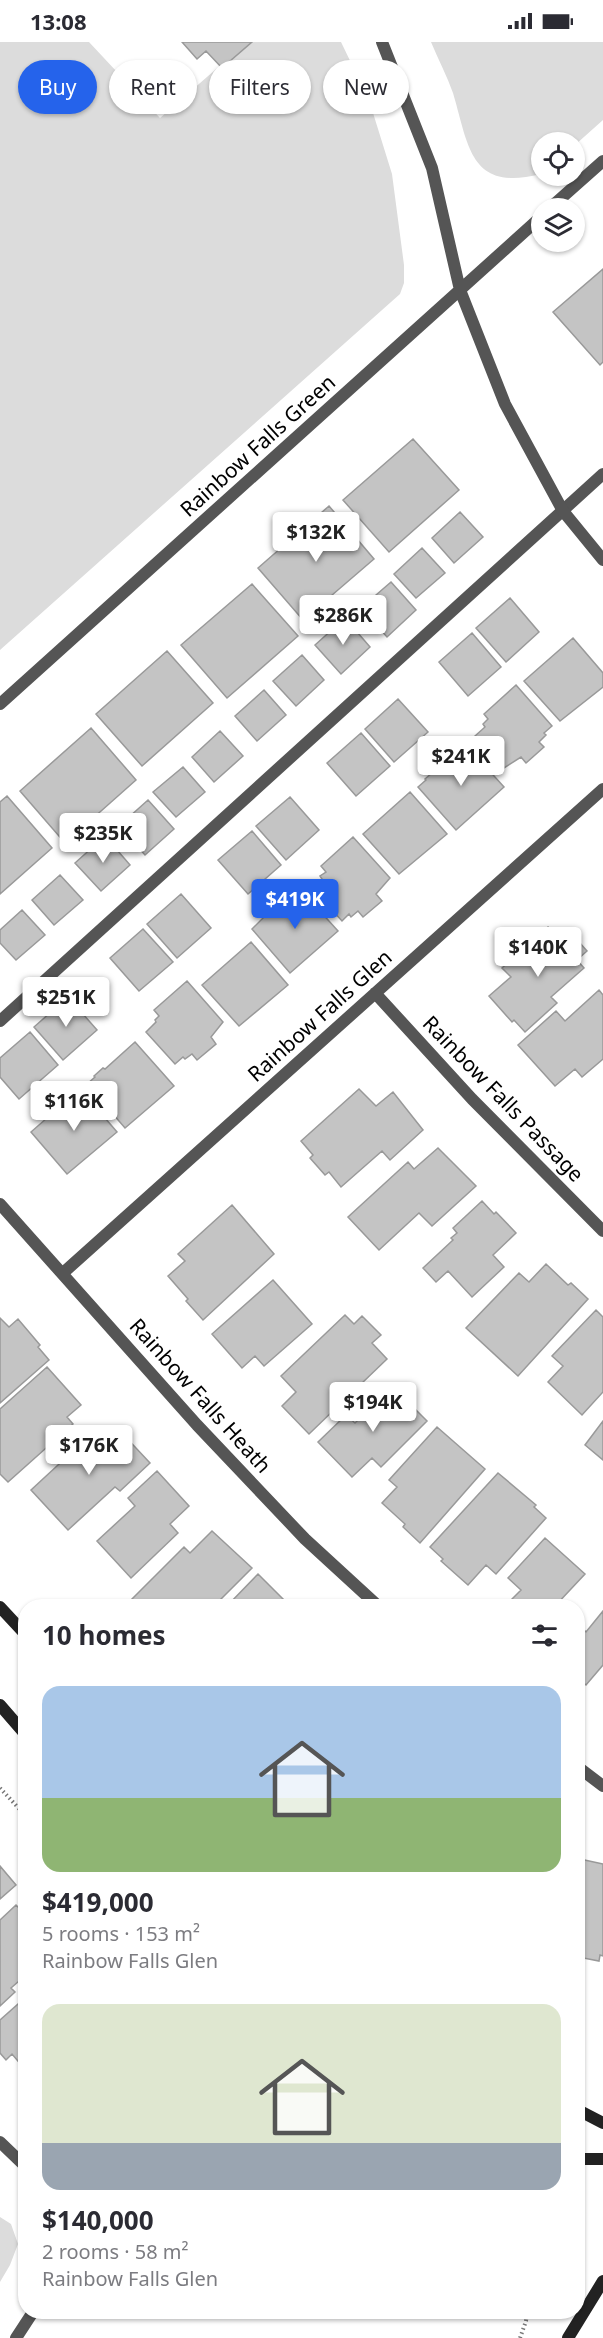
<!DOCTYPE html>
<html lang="en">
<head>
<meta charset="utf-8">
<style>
	body { margin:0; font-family:"Noto Sans",sans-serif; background:#f2f2f3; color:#2b2b33; height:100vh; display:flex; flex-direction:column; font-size:22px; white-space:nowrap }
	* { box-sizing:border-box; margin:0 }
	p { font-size:20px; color:#7c7c81 }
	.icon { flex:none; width:33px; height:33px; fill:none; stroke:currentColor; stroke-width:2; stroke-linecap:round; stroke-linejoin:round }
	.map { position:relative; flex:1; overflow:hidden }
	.side { position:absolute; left:18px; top:1557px; width:567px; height:720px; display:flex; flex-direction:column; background:#fff; border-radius:24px; box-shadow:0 2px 4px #0004 }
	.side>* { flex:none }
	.hud { position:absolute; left:18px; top:18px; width:567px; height:54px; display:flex; gap:12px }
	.controls { position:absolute; left:531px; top:90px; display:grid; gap:12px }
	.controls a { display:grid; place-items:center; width:54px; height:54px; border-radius:50%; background:#fff; box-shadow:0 2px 4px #0004; font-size:30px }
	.price { position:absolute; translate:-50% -51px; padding:0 14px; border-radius:6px; background:#fff; color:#222; font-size:20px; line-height:39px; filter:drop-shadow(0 2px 3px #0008) }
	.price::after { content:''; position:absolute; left:50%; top:36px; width:18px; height:14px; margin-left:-9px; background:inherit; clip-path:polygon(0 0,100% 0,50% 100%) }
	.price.current { background:#2563eb; color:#fff }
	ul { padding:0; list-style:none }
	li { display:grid; align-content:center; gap:12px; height:318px; padding:0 24px }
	li span { display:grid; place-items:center; height:186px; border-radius:18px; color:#555 }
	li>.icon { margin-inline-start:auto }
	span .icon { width:108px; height:108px; fill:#fffc; stroke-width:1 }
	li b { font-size:26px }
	h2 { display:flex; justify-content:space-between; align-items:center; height:72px; padding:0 24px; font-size:26px }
	.pill { padding:0 21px; border-radius:27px; background:#fff; box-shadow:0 2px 4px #0004; font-size:21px; line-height:54px }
	.pill.current { background:#2563eb; color:#fff }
	.status { display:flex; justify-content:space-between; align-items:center; height:42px; padding:0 30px; background:#fff; direction:ltr }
	.status svg { height:16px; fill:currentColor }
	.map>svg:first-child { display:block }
	.green { fill:#dcdcdc }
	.building { fill:#c4c4c4; stroke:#999; stroke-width:1.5 }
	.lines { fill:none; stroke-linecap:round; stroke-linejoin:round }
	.path { stroke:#777; stroke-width:4; stroke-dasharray:1.5 3; stroke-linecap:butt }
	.lane { stroke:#555; stroke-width:12 }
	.street { stroke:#555; stroke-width:12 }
	.secondary { stroke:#222; stroke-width:12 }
	.labels { text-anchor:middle; stroke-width:4.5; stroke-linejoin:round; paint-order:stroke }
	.street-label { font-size:21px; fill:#000; stroke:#fff }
</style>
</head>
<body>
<div class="status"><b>13:08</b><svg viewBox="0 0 49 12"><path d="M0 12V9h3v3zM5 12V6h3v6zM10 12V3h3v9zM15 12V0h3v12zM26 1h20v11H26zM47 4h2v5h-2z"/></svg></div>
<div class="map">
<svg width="603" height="2296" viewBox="0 0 603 2296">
	<rect width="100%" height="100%" fill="#fff"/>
	<path class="green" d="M0,0H89L160,76L247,0H341L369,58L392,132L404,223V241L400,252L0,608Z
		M431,0H603V78L575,103L574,100H542L541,132C470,150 469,105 453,51C447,34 438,17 431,0Z
		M0,2175L11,2182L18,2202L10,2223L0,2240Z"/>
	<path class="building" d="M182,0H252L222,26L206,9L197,17Z
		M603,227V320L600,323L553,270Z
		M413,397L459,448L389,510L343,458Z
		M329,464L374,517L303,578L258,526Z
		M460,470L483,495L454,521L432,496Z
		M422,506L445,531L416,556L394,532Z
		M391,540L416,568L387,595L361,566Z
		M252,542L298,594L227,656L181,603Z
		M510,556L539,590L506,620L476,586Z
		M345,576L370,605L341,632L315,603Z
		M472,591L501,625L468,654L439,620Z
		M573,596L603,631V645L560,679L524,639Z
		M167,609L213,661L142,724L96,672Z
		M302,613L324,638L296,664L273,639Z
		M516,643L552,684L544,691L546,693L539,700L544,705L526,721L521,715L504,726L475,694L485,685L483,682L488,677L484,672Z
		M264,648L286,673L257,699L235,674Z
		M398,657L428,690L394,720L365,687Z
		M91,686L136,738L65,801L20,749Z
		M220,689L243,714L214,740L192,715Z
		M361,691L390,724L356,754L327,721Z
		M465,702L504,745L456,788L418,745L426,738L425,737Z
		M183,725L205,750L176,775L153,750Z
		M410,750L447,792L399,832L363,792Z
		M7,754L52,806L0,852V760Z
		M290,755L319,788L286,818L256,784Z
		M148,758L174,787L145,813L119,784Z
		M252,789L281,823L248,852L218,818Z
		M105,794L130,823L101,849L75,821Z
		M353,795L390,836L376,852L382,859L363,875L358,869L351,875L349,872L342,879L312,846L322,837L320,834L326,830L321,824Z
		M60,833L83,858L54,883L32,858Z
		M299,846L338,889L290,931L252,887L268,871L269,872Z
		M181,852L211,886L177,916L147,882Z
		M22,868L45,893L16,918L0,901V888Z
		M548,885L562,901L572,892L587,909L577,918L584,926L551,955L557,961L525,990L514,978L512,980L489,954L511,935L502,926Z
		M143,887L173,920L139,949L110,916Z
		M251,900L288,943L239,984L202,943Z
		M187,939L223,980L211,995L216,1002L197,1018L192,1012L185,1017L183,1015L175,1022L146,990L156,980L155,978L159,974L154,968Z
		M599,948L603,953V1017L582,1035L575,1027L555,1044L518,1003L556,969L565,979Z
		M68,955L97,988L63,1018L34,985Z
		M30,990L58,1023L19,1057L0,1035V1016Z
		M135,1000L174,1044L125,1086L87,1042L95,1035L94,1034L103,1026L105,1027Z
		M80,1047L117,1090L67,1132L31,1090Z
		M359,1047L376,1064L393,1050L423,1088L390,1118L382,1109L341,1145L329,1130L325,1133L310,1116L313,1113L301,1099Z
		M438,1106L476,1144L432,1184L419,1171L379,1208L348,1175L408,1120L414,1127Z
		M482,1159L494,1172L496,1170L516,1191L493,1213L504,1225L472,1255L448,1229L436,1240L423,1226L453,1198L451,1196L457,1191L453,1186Z
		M232,1163L274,1212L203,1278L186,1259L188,1257L168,1234L185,1219L178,1212Z
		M546,1222L568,1243L571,1241L588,1257L518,1334L466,1286L519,1231L529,1240Z
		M273,1238L312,1282L264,1324L255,1314L242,1326L212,1292Z
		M596,1268L603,1275V1350L582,1373L548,1340L563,1324L552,1314Z
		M345,1273L354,1282L362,1274L381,1293L372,1301L387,1317L309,1392L282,1364L296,1350L281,1334Z
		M0,1276L9,1285L18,1277L40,1303L38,1305L49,1318L0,1361Z
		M47,1325L81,1363L67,1375L73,1382L8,1440L0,1432V1367Z
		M392,1344L427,1379L381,1425L372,1416L352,1435L318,1400L346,1373L355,1381Z
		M603,1379V1418L585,1403Z
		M437,1385L485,1427L420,1501L403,1485L405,1482L382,1461L397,1445L389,1438Z
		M98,1386L112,1401L122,1391L150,1421L120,1449L115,1445L68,1488L31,1448Z
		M157,1429L189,1464L170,1482L178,1491L131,1536L97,1499L135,1464L128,1456Z
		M498,1431L536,1463L534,1465L546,1476L496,1532L486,1523L468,1543L441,1519L443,1517L430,1505Z
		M212,1489L252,1526L214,1564H203L198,1559L192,1564H125L184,1505L190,1511Z
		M545,1496L585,1532L555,1564H505L521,1548L508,1536Z
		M258,1532L286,1560L282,1564H227Z
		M603,1569V1623L586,1643L578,1636V1582L586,1590Z
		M580,1817L603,1822V1914L600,1913L599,1919L578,1915V1834Z
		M0,1824L16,1843L0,1857Z
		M16,1863L26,1873V1933L11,1946L15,1950L0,1964V1878Z
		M26,1955V2023L23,2025L12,2012L6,2018L0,2011V1978Z"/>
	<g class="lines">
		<path class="path" d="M0,1746L26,1774
			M520,2296L526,2279L527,2270"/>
		<path class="lane" d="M0,979L603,432"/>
		<path class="street" d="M382,0L432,126L460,248L505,362L563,469L603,518
			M550,166L603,119
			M0,662L542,174
			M375,951L472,1057L603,1189
			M0,1162L197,1383L305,1497L378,1564
			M63,1231L603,747
			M578,1725L603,1744
			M0,2100L26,2125
			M16,2296L33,2270"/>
		<path class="secondary" d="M0,1565L26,1593
			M0,1663L26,1693
			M578,2068L603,2081
			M578,2117H603
			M568,2296L603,2239"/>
	</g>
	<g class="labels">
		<g class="street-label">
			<text transform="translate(258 404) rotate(-42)" y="7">Rainbow Falls Green</text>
			<text transform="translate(320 974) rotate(-42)" y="7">Rainbow Falls Glen</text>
			<text transform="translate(503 1057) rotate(46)" y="7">Rainbow Falls Passage</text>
			<text transform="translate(200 1354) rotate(48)" y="7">Rainbow Falls Heath</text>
		</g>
	</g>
</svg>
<div class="controls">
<a><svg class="icon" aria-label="locate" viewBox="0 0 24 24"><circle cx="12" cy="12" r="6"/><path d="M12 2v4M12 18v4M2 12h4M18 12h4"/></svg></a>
<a><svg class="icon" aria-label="layers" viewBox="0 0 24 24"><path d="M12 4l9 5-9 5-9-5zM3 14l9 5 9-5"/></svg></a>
</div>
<b class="price" style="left:316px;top:521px">$132K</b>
<b class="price" style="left:343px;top:604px">$286K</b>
<b class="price" style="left:461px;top:745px">$241K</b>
<b class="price" style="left:103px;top:822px">$235K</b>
<b class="price current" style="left:295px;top:888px">$419K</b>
<b class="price" style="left:538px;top:936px">$140K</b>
<b class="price" style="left:66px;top:986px">$251K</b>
<b class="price" style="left:74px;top:1090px">$116K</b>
<b class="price" style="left:373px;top:1391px">$194K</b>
<b class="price" style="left:89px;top:1434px">$176K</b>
<div class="hud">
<a class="pill current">Buy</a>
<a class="pill">Rent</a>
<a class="pill">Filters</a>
<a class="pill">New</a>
</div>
<section class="side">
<h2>10 homes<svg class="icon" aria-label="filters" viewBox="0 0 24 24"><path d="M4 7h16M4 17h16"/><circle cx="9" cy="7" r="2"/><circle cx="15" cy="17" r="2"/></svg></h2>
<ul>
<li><span style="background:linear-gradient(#a9c7e8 60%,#8fb573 0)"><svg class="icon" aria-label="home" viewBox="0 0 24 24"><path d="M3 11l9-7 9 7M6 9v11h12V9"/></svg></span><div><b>$419,000</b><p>5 rooms · 153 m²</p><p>Rainbow Falls Glen</p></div></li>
<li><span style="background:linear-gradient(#dfe7d0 75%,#9aa5b1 0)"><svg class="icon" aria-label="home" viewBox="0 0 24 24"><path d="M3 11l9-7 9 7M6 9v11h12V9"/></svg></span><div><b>$140,000</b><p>2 rooms · 58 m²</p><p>Rainbow Falls Glen</p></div></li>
</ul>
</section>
</div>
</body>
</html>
